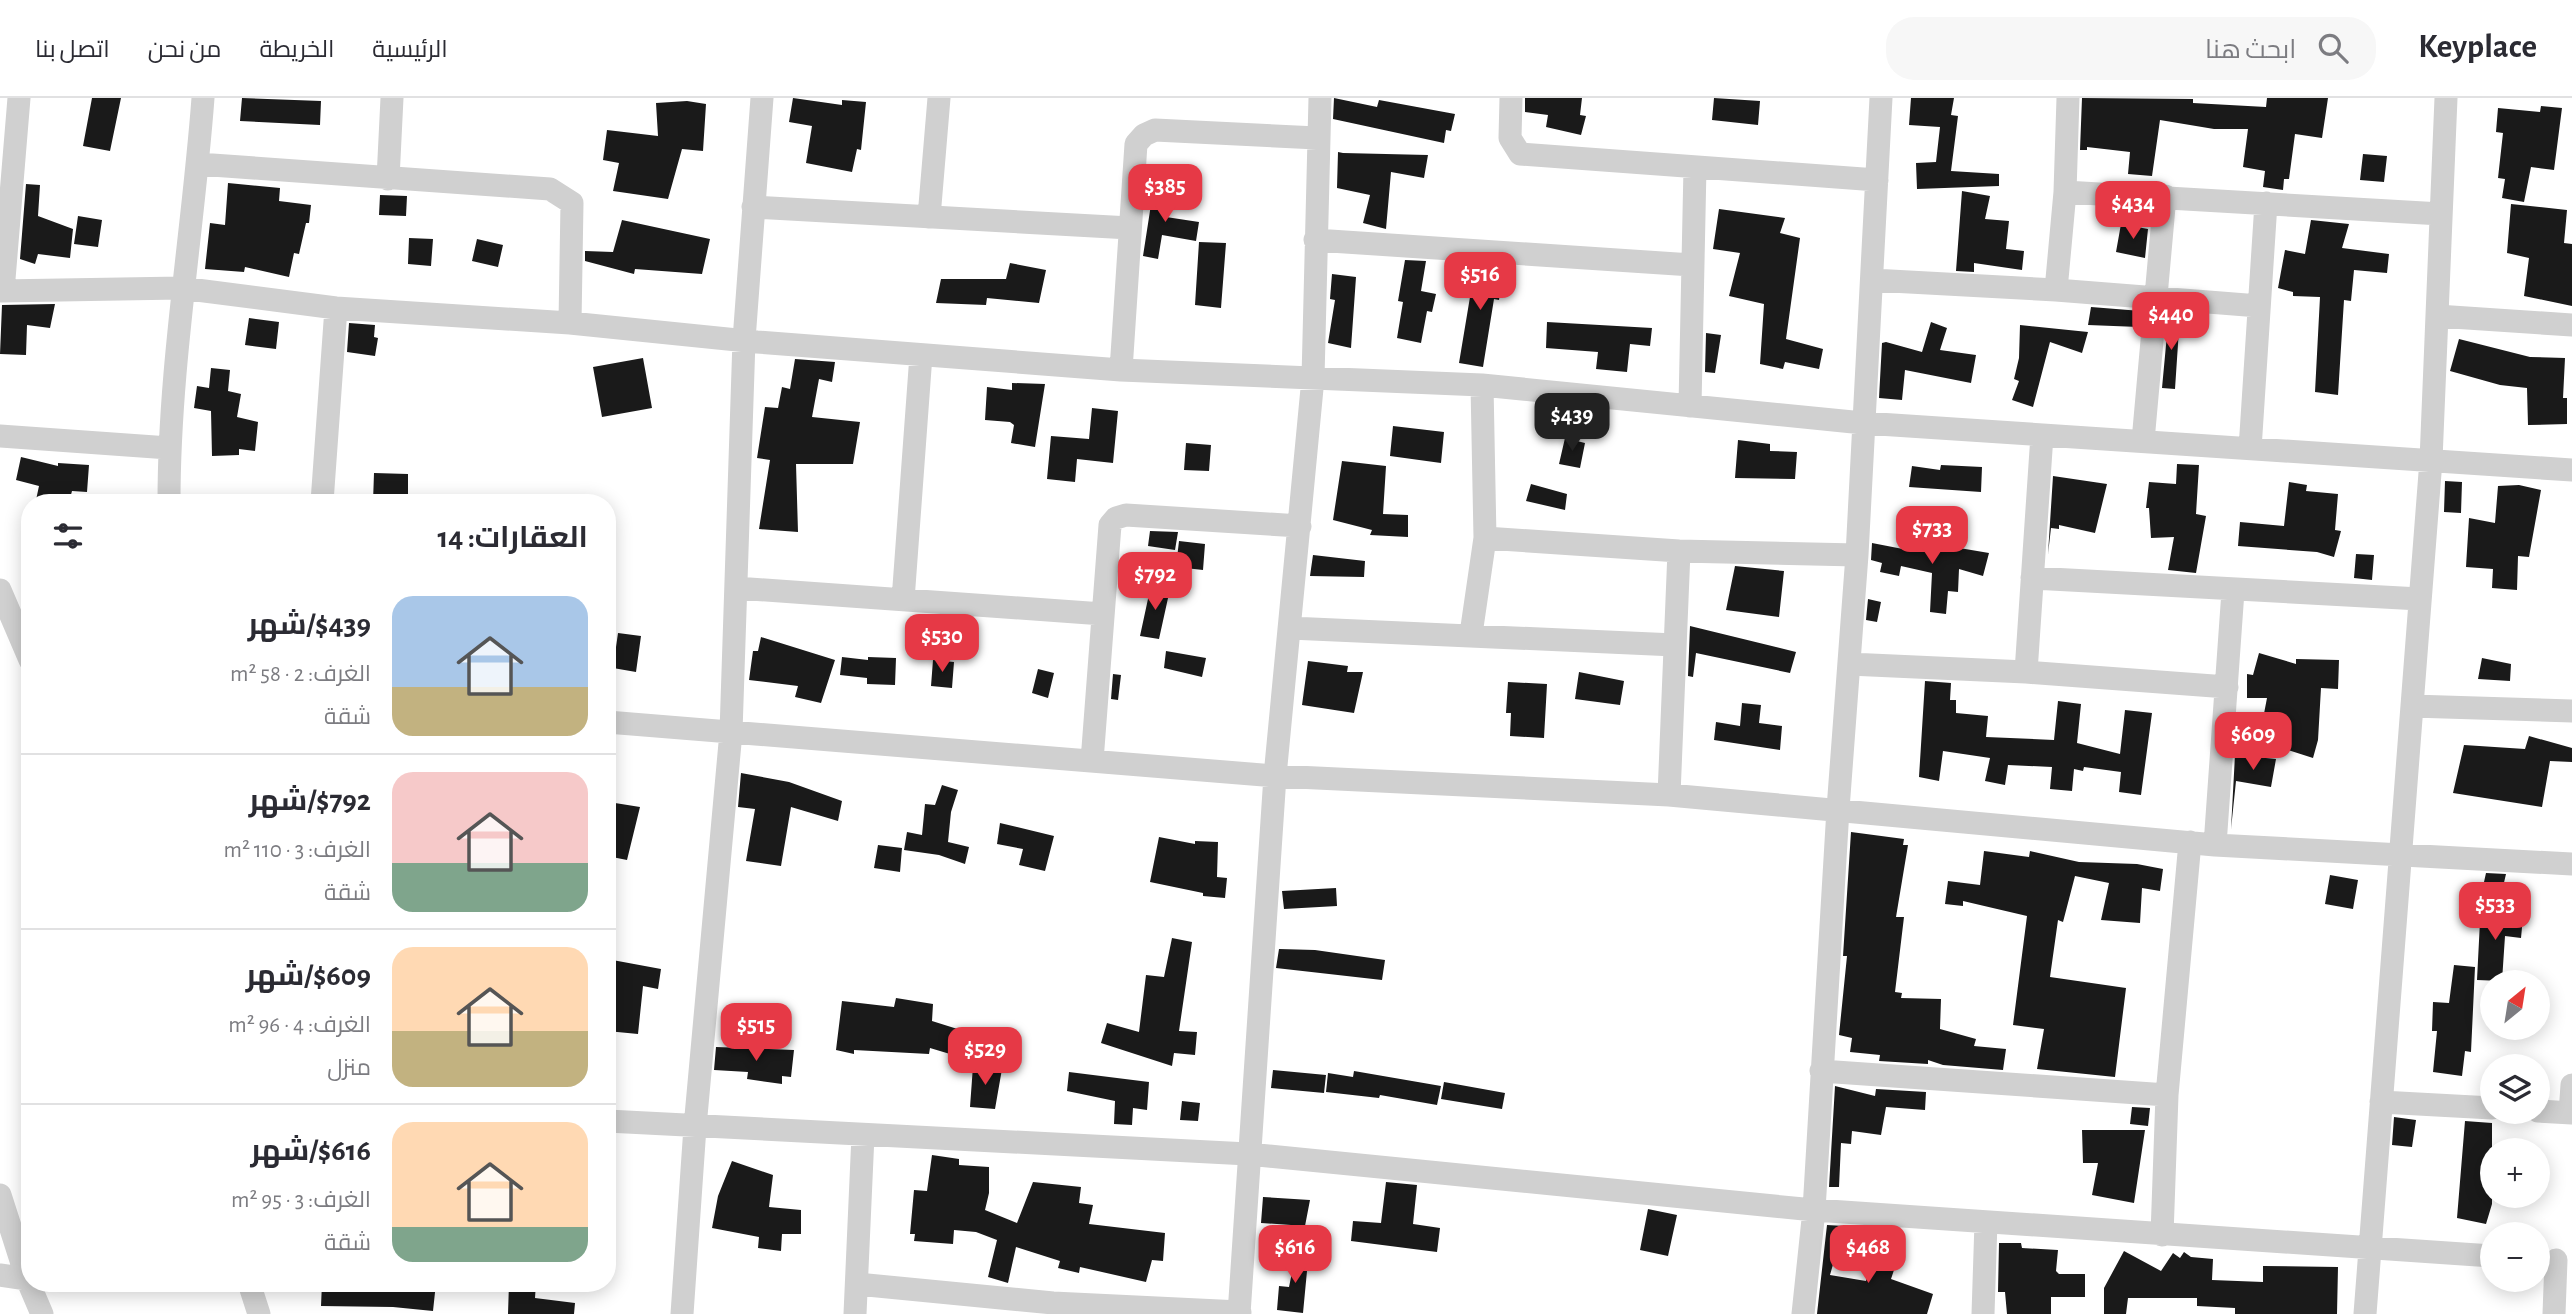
<!DOCTYPE html>
<html lang="ar">
<head>
<meta charset="utf-8">
<style>
	body { margin:0; font-family:"Alegreya Sans",Cairo,sans-serif; background:#f7f7f7; color:#2b2b33; direction:rtl; height:100vh; display:flex; flex-direction:column; font-size:26px; white-space:nowrap }
	* { box-sizing:border-box; margin:0 }
	p { font-size:23px; color:#7c7c81 }
	.icon { flex:none; width:38px; height:38px; fill:none; stroke:currentColor; stroke-width:2; stroke-linecap:round; stroke-linejoin:round }
	.map { position:relative; flex:1; overflow:hidden; direction:ltr }
	.details { position:absolute; left:21px; top:396px; width:595px; height:798px; display:flex; flex-direction:column; background:#fff; border-radius:28px; box-shadow:0 4px 18px #0003; direction:rtl }
	.details>* { flex:none }
	.needle { width:46px; rotate:30deg }
	.buttons { position:absolute; left:2480px; top:872px; display:grid; gap:14px }
	.buttons a { display:grid; place-items:center; width:70px; height:70px; border-radius:50%; background:#fff; box-shadow:0 4px 18px #0003; font-size:35px }
	.price { position:absolute; translate:-50% -60px; padding:0 16px; border-radius:14px; background:#e63946; color:#fff; font-size:23px; line-height:46px; filter:drop-shadow(0 2px 4px #0008) }
	.price::after { content:''; position:absolute; left:50%; top:42px; width:21px; height:16px; margin-left:-10px; background:inherit; clip-path:polygon(0 0,100% 0,50% 100%) }
	.price.current { background:#222; color:#fff }
	ul { padding:0; list-style:none }
	li { display:flex; align-items:center; gap:21px; height:175px; padding:0 28px }
	li+li { border-top:2px solid #e1e1e2 }
	li span { display:grid; place-items:center; flex:none; width:196px; height:140px; border-radius:21px; color:#555 }
	li>.icon { margin-inline-start:auto }
	span .icon { width:84px; height:84px; fill:#fffc; stroke-width:1 }
	li b { font-size:30px }
	h2 { display:flex; justify-content:space-between; align-items:center; height:84px; padding:0 28px; font-size:30px }
	header { display:flex; align-items:center; gap:42px; box-sizing:border-box; height:98px; padding:0 35px; background:#fff; border-bottom:2px solid #e1e1e2 }
	header strong { font-size:33px }
	nav { display:flex; gap:38px; margin-inline-start:auto; font-size:24px }
	.search { width:490px; height:63px; background:#f7f7f7; display:flex; align-items:center; gap:18px; box-sizing:border-box; padding:0 24px; border-radius:28px; color:#7c7c81; font-size:26px }
	.map>svg:first-child { display:block }
	.building { fill:#1a1a1a }
	.lines { fill:none; stroke-linecap:round; stroke-linejoin:round }
	.minor { stroke:#d0d0d0; stroke-width:23 }
</style>
</head>
<body>
<header>
<strong>Keyplace</strong>
<div class="search"><svg class="icon" aria-label="search" viewBox="0 0 24 24"><circle cx="10" cy="10" r="6"/><path d="M15 15l6 6"/></svg>ابحث هنا</div>
<nav><a>الرئيسية</a><a>الخريطة</a><a>من نحن</a><a>اتصل بنا</a></nav>
</header>
<div class="map">
<svg width="2572" height="1216" viewBox="0 0 2572 1216">
	<rect width="100%" height="100%" fill="#fff"/>
	<path class="building" d="M92,0H121L110,53L83,48Z
		M242,0L321,3L320,27L240,23Z
		M793,0L842,7V2L866,4L861,52L857,51L852,74L806,65L812,28L789,24Z
		M1334,0L1377,9L1379,2L1455,16L1451,33L1446,32L1444,45L1333,21Z
		M1525,0H1582L1580,17L1586,18L1581,37L1546,29L1548,17L1525,14Z
		M1714,0L1760,3L1758,27L1712,22Z
		M1911,0H1954L1951,17L1958,18L1951,73L1999,76V88L1917,91L1916,65L1936,64L1940,29L1909,27Z
		M2082,0L2193,1V5L2266,9L2267,0H2328L2322,40L2295,36L2289,81H2284L2283,92L2263,89L2265,73L2243,69L2248,31H2214L2160,22L2152,78L2128,76L2130,54L2087,49V52H2080Z
		M687,3L706,6L703,53L682,51L668,101L613,93L619,65L603,62L607,32L658,38L656,5Z
		M2541,8L2562,10L2554,72L2531,69L2524,104L2502,100L2505,81L2498,80L2503,35L2496,34L2498,10L2540,14Z
		M1338,54L1343,55L1428,57L1424,80L1391,74L1386,131L1363,125L1370,97L1337,90Z
		M2363,56L2387,58L2384,84L2360,82Z
		M228,85L280,90L279,103L311,107L309,125H306L299,156L294,155L289,179L245,169L244,174L205,171L210,125L225,127Z
		M26,86L40,87L38,118L73,131L70,160L38,156L35,166L20,161Z
		M1154,87L1171,91L1166,119L1199,124L1196,143L1162,137L1158,161L1143,158Z
		M1962,93L1990,98L1985,121L2009,123L2006,151L2024,153L2022,172L1974,165V174L1956,173Z
		M380,97L407,98L406,118L379,117Z
		M2511,106L2567,112L2564,145L2572,146V208L2524,198L2529,160L2507,155Z
		M1719,111L1785,120L1780,135L1800,140L1786,241L1823,251L1819,271L1785,264L1783,271L1760,266L1764,206L1729,198L1740,155L1713,151Z
		M78,118L102,122L98,149L74,146Z
		M622,122L710,141L702,176L635,171L634,176L585,163V153L613,154Z
		M2311,122L2349,126L2342,150L2389,156L2387,175L2354,172L2351,203L2344,202L2338,297L2315,294L2320,199L2293,198V194L2278,190L2285,152L2305,156Z
		M2121,126L2148,131L2145,160L2116,154Z
		M409,140L433,141L431,168L408,166Z
		M477,141L503,147L498,169L472,163Z
		M1199,144L1226,145L1221,210L1195,207Z
		M1405,162L1426,163L1421,193L1436,196L1432,214L1427,213L1421,245L1397,240L1403,204L1398,203Z
		M1010,165L1046,172L1039,205L987,200L986,207L936,205L941,181H1006Z
		M1471,166L1503,168L1499,202L1494,201L1483,269L1459,265L1471,193L1465,191Z
		M1332,176L1356,179L1351,250L1328,245L1335,202L1330,201Z
		M55,206L50,230L27,227L26,257L0,256L2,207Z
		M2091,209L2141,213L2139,229L2088,227Z
		M2169,215L2180,216L2175,291L2162,290Z
		M249,220L279,224L276,251L245,247Z
		M1547,224L1652,230L1650,248L1630,246L1627,274L1596,271L1598,254L1546,250Z
		M1931,224L1947,230L1940,252L1976,257L1971,285L1905,272L1902,302L1879,300L1882,245L1886,244L1922,254Z
		M349,225L375,227L374,239L378,240L375,258L347,254Z
		M2020,227L2088,234L2082,255L2050,244L2033,309L2012,302L2019,283L2014,281L2019,260Z
		M1706,235L1721,237L1715,275L1705,274Z
		M2459,241L2530,259L2565,260L2563,300H2567V326L2528,327L2527,290L2500,287L2450,273Z
		M643,260L652,310L602,319L593,269Z
		M795,261L835,264L832,284L819,281L812,319L860,324L853,366H796L798,434L759,431L770,362L757,360L765,309L778,310L782,289L790,291Z
		M211,270L230,272L228,293L241,296L237,319L258,324L255,353L239,351V357L212,358L211,313L194,310L197,288L209,290Z
		M1012,285L1045,286L1035,349L1011,345L1014,327L1010,324L985,322L987,289L1012,292Z
		M1092,310L1118,313L1113,365L1077,361L1075,384L1047,381L1051,338L1089,341Z
		M1393,328L1444,334L1441,365L1390,358Z
		M1565,340L1585,345L1580,370L1559,366Z
		M1738,342L1770,346V353L1797,354L1795,381L1735,380Z
		M1186,345L1211,347L1209,373L1184,372Z
		M21,359L58,368V365L89,367L87,394L72,393L69,404L36,402L39,388L16,382Z
		M1342,363L1386,368L1383,416L1408,417V439L1370,437L1372,432L1333,422Z
		M2177,366L2199,367L2196,416L2206,418L2196,475L2168,472L2174,439L2151,440L2149,410H2146L2149,384L2176,386Z
		M1941,367L1982,369L1981,394L1909,389L1912,368L1940,372Z
		M374,375L408,376V397H401L400,404H373Z
		M2053,378L2107,386L2095,435L2059,427V431L2051,430L2048,456Z
		M2445,383L2462,384L2461,415L2444,414Z
		M2289,384L2307,387L2306,393L2338,396L2335,432L2341,433L2334,459L2317,454L2238,448L2240,424L2284,428Z
		M1531,386L1567,396L1565,412L1526,403Z
		M2519,387L2541,392L2529,459L2518,458L2517,492L2492,490L2493,471L2466,469L2469,420L2495,425L2498,388Z
		M1150,433L1178,434L1175,452L1148,448Z
		M1179,443L1205,446L1203,472L1176,469Z
		M1918,443L1989,455L1983,478L1959,471L1958,494L1948,493L1946,516L1930,514L1932,475L1901,468L1899,478L1880,474L1882,465L1871,462L1872,445L1908,452L1910,445L1917,447Z
		M2356,456L2374,457L2372,482L2354,480Z
		M1313,457L1365,463L1364,479L1310,478Z
		M1735,468L1784,473L1779,519L1726,512Z
		M1151,487L1170,491L1159,541L1140,538Z
		M1868,501L1881,504L1877,524L1866,522Z
		M1690,528L1796,554L1790,575L1696,555L1693,579L1688,578Z
		M618,535L641,538L636,574L613,570Z
		M761,539L835,562L821,605L795,599L798,588L749,582L753,553H758Z
		M1166,553L1206,560L1202,579L1164,570Z
		M2259,555L2296,566V561L2339,562L2338,591L2321,590L2318,642L2313,660L2288,652L2264,651L2268,627L2262,626L2267,600H2247V576L2253,577Z
		M842,559L868,562V559L896,560L895,587L867,586V580L840,577Z
		M2482,560L2511,566L2510,583L2478,581Z
		M933,562L954,564L952,590L931,588Z
		M1308,563L1348,568L1347,574H1363L1354,615L1302,607Z
		M1038,571L1054,575L1048,600L1032,595Z
		M1579,574L1624,583L1620,607L1575,601Z
		M1113,576L1121,577L1118,602L1111,601Z
		M1925,583L1951,585L1950,602H1956V615L1988,618L1986,639L2054,642L2058,603L2081,606L2077,645L2120,656L2125,612L2152,615L2141,697L2119,694L2121,674L2084,669L2083,673L2074,671L2072,693L2050,691L2052,669L2008,667L2005,687L1985,683L1990,660L1943,653L1939,683L1919,679Z
		M1508,584L1547,586L1544,640L1510,638L1511,615H1506Z
		M1742,605L1761,607L1759,625L1782,628L1780,652L1714,642L1716,624L1740,628Z
		M2529,638L2572,650V664L2550,663L2542,709L2453,695L2464,647L2525,651Z
		M2235,657L2276,661L2271,689L2236,683L2231,731Z
		M741,675L789,684L842,703L838,723L791,709L781,768L746,763L755,711L738,709Z
		M942,687L958,692L951,714L948,744L969,749L965,766L939,757L904,752L907,734L922,737L925,706L935,707Z
		M615,705L640,709L627,762L607,758V729Z
		M1000,725L1054,738L1045,773L1019,767L1023,751L997,746Z
		M1851,734L1904,741L1903,747H1908L1896,819H1904L1895,894L1902,895L1901,900L1941,901L1940,931L1976,941L1974,948L2006,951L2003,972L1943,967L1928,962V966L1879,963L1880,957L1850,954L1852,940L1839,937L1847,858H1843Z
		M1159,739L1195,746V743L1218,744L1217,779L1227,780L1225,800L1203,798V795L1150,784Z
		M878,747L902,750L900,774L874,770Z
		M1984,753L2029,759L2030,753L2079,764L2137,766L2163,771L2160,793L2142,790L2140,825L2101,822L2109,785L2075,778L2063,824L2058,822L2050,879L2126,890L2115,979L2037,971L2044,931L2013,927L2027,818L1963,803V808L1945,806L1948,783L1980,787Z
		M2486,775L2506,776L2499,806L2480,802Z
		M2330,777L2358,782L2353,811L2325,806Z
		M1336,790L1337,808L1284,811L1282,793Z
		M2484,808L2523,819L2521,840L2505,838L2502,883L2477,882L2480,823Z
		M1172,840L1192,844L1179,933L1197,934L1195,957L1174,955L1172,968L1101,945L1107,925L1139,934L1146,877L1164,879Z
		M1279,851L1315,852L1385,862L1382,882L1276,870Z
		M607,861L661,871L658,891L643,888L638,936L607,933Z
		M2454,867L2475,869L2471,954L2465,953L2462,978L2433,974L2437,933H2432L2433,904L2449,905Z
		M896,900L933,906L932,923L967,934L960,959L930,950L929,956L854,952V956L836,952L842,903L894,909Z
		M716,949L794,952L791,979L782,978V986L747,981L748,974L714,972Z
		M973,968L1002,971L995,1011L970,1009Z
		M1273,972L1326,977L1324,995L1271,990Z
		M1354,973L1441,988L1437,1007L1380,997L1379,1000L1326,994L1328,975L1353,979Z
		M1069,974L1149,984L1147,1012L1133,1010L1132,1027L1114,1026L1115,1003L1067,993Z
		M1444,984L1505,995L1502,1011L1441,1001Z
		M1835,988L1875,998L1876,991L1926,994L1925,1012L1886,1009L1881,1037L1852,1033L1851,1046L1841,1045L1839,1089H1829Z
		M1182,1003L1200,1005L1198,1023L1180,1022Z
		M2132,1009L2150,1010L2148,1028L2130,1026Z
		M2394,1019L2416,1022L2412,1049L2392,1047Z
		M2465,1023L2492,1025V1106L2486,1126L2457,1120Z
		M2082,1032H2145L2134,1105L2092,1097L2098,1065H2083Z
		M932,1057L959,1061V1067L989,1069V1095L985,1112L1017,1125L1033,1084L1081,1089L1079,1105L1093,1107L1089,1126L1165,1135L1163,1163L1152,1162L1146,1184L1080,1169L1079,1175L1058,1170L1060,1163L1016,1149L1008,1185L988,1179L997,1142L976,1134L954,1132L953,1146L914,1143L915,1136H910L914,1092L927,1093Z
		M732,1063L773,1077L769,1109L801,1112V1136H782L781,1153L758,1150L759,1139L712,1130L718,1098Z
		M1386,1084L1417,1087L1413,1126L1440,1130L1437,1154L1351,1143L1353,1123L1381,1125Z
		M1263,1099L1310,1102L1305,1128L1261,1125Z
		M1648,1111L1677,1117L1668,1158L1640,1152Z
		M1827,1127L1844,1128L1830,1177L1866,1183L1871,1147L1901,1151L1891,1181L1933,1196L1927,1216H1817Z
		M1999,1145H2021L2022,1150L2058,1152L2056,1173L2059,1176H2085V1199H2051V1216H2007L2005,1194H1998Z
		M1297,1150L1309,1152L1303,1215L1277,1212L1279,1188L1289,1189Z
		M2124,1153L2161,1173L2173,1155L2180,1160L2184,1154L2191,1159L2213,1161L2212,1182L2263,1184V1168L2338,1169L2337,1216H2235V1210L2197,1208V1200H2128L2126,1216H2104V1190Z
		M322,1185H436L433,1213L393,1209L321,1208Z
		M509,1185H536L535,1200L575,1205L574,1216H508Z"/>
	<g class="lines">
		<path class="minor" d="M1511,0L1510,40L1520,56L1877,82
			M198,66L550,91L572,105L570,225
			M388,81L392,0
			M2065,94L2441,116
			M753,109L1130,130
			M929,119L939,0
			M1315,142L1692,167
			M1872,182L2056,192L2259,208
			M2056,192L2065,94L2068,0
			M0,193L181,190L336,210L570,225L757,244L1121,272L1482,287L1863,325L2572,372
			M3,193L19,0
			M2437,218L2572,227
			M1121,272L1136,46L1144,37L1155,32L1317,40
			M1690,308L1695,69
			M0,338L169,350
			M2143,343L2165,98
			M2250,351L2266,105
			M169,404C169,268 193,135 203,0
			M322,404L336,210
			M1485,440L1679,453L1857,457
			M2032,480L2420,501
			M736,490L1103,516
			M0,492L30,562
			M903,502L921,257
			M1290,530L1675,547
			M1471,536L1485,440L1482,287
			M1849,566L2026,574L2227,589
			M2026,574L2042,337
			M2412,608L2572,613
			M607,624L1275,678L1669,697L2215,747L2572,766
			M1092,663L1110,427L1116,420L1126,417L1300,428
			M1669,697L1679,453
			M2215,747L2233,493
			M1821,973L2167,997
			M2381,1004L2492,1010
			M2538,1013L2572,1015
			M2570,1015L2572,987
			M607,1023L1248,1056L1814,1112L2492,1158
			M0,1097L27,1181L42,1216
			M2162,1137L2167,997L2190,744
			M0,1177L27,1181
			M249,1185L259,1216
			M857,1186L1053,1205L1240,1214
			M682,1216L695,1029L731,634L744,242L762,0
			M855,1216L863,1037
			M1239,1216L1275,678L1313,280L1320,0
			M1803,1216L1814,1112L1838,711L1857,457L1881,0
			M1983,1216L1986,1124
			M2365,1216L2431,362L2446,0
			M2554,1216L2556,1162"/>
	</g>
</svg>
<div class="buttons">
<a><svg class="needle" viewBox="-14 -14 28 28"><path d="M0-13l5 13h-10z" fill="#e53935"/><path d="M0 13l5-13h-10z" fill="#7c7c81"/></svg></a>
<a><svg class="icon" aria-label="layers" viewBox="0 0 24 24"><path d="M12 4l9 5-9 5-9-5zM3 14l9 5 9-5"/></svg></a>
<a>+</a>
<a>−</a>
</div>
<b class="price" style="left:1165px;top:126px">$385</b>
<b class="price" style="left:2133px;top:143px">$434</b>
<b class="price" style="left:1480px;top:214px">$516</b>
<b class="price" style="left:2171px;top:254px">$440</b>
<b class="price current" style="left:1572px;top:355px">$439</b>
<b class="price" style="left:1932px;top:468px">$733</b>
<b class="price" style="left:1155px;top:514px">$792</b>
<b class="price" style="left:942px;top:576px">$530</b>
<b class="price" style="left:2253px;top:674px">$609</b>
<b class="price" style="left:2495px;top:844px">$533</b>
<b class="price" style="left:756px;top:965px">$515</b>
<b class="price" style="left:985px;top:989px">$529</b>
<b class="price" style="left:1295px;top:1187px">$616</b>
<b class="price" style="left:1868px;top:1187px">$468</b>
<section class="details">
<h2>العقارات: 14<svg class="icon" aria-label="filters" viewBox="0 0 24 24"><path d="M4 7h16M4 17h16"/><circle cx="9" cy="7" r="2"/><circle cx="15" cy="17" r="2"/></svg></h2>
<ul>
<li><span style="background:linear-gradient(#a9c7e8 65%,#c2b280 0)"><svg class="icon" aria-label="home" viewBox="0 0 24 24"><path d="M3 11l9-7 9 7M6 9v11h12V9"/></svg></span><div><b>$439/شهر</b><p>الغرف: 2 · 58 m²</p><p>شقة</p></div></li>
<li><span style="background:linear-gradient(#f6c9c9 65%,#7fa58c 0)"><svg class="icon" aria-label="home" viewBox="0 0 24 24"><path d="M3 11l9-7 9 7M6 9v11h12V9"/></svg></span><div><b>$792/شهر</b><p>الغرف: 3 · 110 m²</p><p>شقة</p></div></li>
<li><span style="background:linear-gradient(#ffd9b3 60%,#c2b280 0)"><svg class="icon" aria-label="home" viewBox="0 0 24 24"><path d="M3 11l9-7 9 7M6 9v11h12V9"/></svg></span><div><b>$609/شهر</b><p>الغرف: 4 · 96 m²</p><p>منزل</p></div></li>
<li><span style="background:linear-gradient(#ffd9b3 75%,#7fa58c 0)"><svg class="icon" aria-label="home" viewBox="0 0 24 24"><path d="M3 11l9-7 9 7M6 9v11h12V9"/></svg></span><div><b>$616/شهر</b><p>الغرف: 3 · 95 m²</p><p>شقة</p></div></li>
</ul>
</section>
</div>
</body>
</html>
